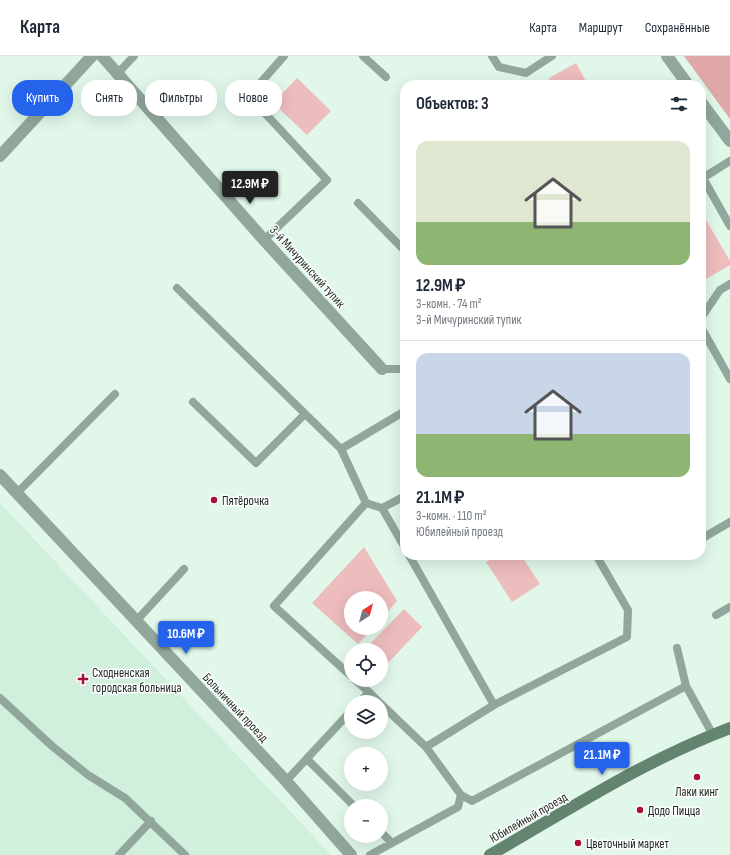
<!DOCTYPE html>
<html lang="ru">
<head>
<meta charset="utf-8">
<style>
	body { margin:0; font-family:"Sofia Sans Condensed",sans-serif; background:#f2f2f3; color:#1f2937; height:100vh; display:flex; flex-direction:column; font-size:15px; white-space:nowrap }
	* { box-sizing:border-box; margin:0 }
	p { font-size:13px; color:#747a83 }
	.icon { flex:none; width:22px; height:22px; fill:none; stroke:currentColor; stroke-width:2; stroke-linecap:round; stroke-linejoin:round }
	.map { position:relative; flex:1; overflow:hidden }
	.sheet { position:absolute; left:400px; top:24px; width:306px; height:480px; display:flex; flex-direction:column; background:#fff; border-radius:16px; box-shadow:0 4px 16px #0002 }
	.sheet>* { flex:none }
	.guide { position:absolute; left:12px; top:24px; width:328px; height:36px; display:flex; gap:8px }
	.needle { width:26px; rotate:36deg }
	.buttons { position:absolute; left:344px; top:535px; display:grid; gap:8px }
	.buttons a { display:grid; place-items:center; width:44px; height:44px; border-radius:50%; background:#fff; box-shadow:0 4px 16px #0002; font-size:20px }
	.price { position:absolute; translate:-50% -34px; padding:0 9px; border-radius:4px; background:#2563eb; color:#fff; font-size:13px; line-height:26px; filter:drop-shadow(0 1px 2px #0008) }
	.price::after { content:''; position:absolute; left:50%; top:24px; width:12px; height:9px; margin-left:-6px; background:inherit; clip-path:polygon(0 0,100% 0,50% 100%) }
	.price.active { background:#222; color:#fff }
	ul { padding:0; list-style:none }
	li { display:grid; align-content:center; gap:8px; height:212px; padding:0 16px }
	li+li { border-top:1px solid #e0e1e3 }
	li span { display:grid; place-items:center; height:124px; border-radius:12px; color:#555 }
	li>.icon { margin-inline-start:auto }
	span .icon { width:72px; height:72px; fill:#fffc; stroke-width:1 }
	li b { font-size:17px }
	h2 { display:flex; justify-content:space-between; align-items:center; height:48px; padding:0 16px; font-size:17px }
	.pill { padding:0 14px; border-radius:16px; background:#fff; box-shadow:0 4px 16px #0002; font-size:14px; line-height:36px }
	.pill.active { background:#2563eb; color:#fff }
	header { display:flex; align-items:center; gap:24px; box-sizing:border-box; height:56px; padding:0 20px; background:#fff; border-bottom:1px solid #e0e1e3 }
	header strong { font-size:19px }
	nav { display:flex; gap:22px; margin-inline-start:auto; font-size:14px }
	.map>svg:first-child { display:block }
	.built { fill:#d0efdd }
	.green { fill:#edbcbc }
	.forest { fill:#e0a8a9 }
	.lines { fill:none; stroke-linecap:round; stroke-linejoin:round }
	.lane { stroke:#92a79b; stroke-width:8 }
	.street { stroke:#92a79b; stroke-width:12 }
	.secondary { stroke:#648472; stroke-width:12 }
	.poi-dot { fill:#a91134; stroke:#fefefe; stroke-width:1.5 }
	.labels { text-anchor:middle; stroke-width:3; stroke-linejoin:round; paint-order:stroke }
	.street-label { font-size:13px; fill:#1e2722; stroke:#fefefe }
	.poi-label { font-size:13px; fill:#1e2722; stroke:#fefefe; text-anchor:start }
</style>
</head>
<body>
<header>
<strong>Карта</strong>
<nav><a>Карта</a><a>Маршрут</a><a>Сохранённые</a></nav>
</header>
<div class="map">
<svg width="730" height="799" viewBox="0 0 730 799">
	<rect width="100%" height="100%" fill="#e0f7ea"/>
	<path class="built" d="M0,447L331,799H0Z"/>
	<path class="green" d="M576,7L588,29H552L549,22Z
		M297,22L331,55L307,79L273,47Z
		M702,157L730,205V209L701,226V158Z
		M364,491L397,545L381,563V542H351V572H373L358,588L312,547Z
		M497,499H521L540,528L512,546L486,506Z
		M404,553L422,571L387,608L381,603V594H372L368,590Z"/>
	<path class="forest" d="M684,0H730V63Z"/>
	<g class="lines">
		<path class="lane" d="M363,0L386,21
			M492,0L499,11L526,17L552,0
			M118,17L134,0
			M703,122L730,170
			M701,123L730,105
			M358,147L405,195
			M264,184L327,124L249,40L284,0
			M177,232L341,393L366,447L382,452L405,492
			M701,262L720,234L730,228
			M701,271L730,323
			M382,313H405
			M193,346L256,407L305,358
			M341,393L405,355
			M17,437L115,338
			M382,452L405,440
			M701,483L730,466
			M409,499L494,649
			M716,559L730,551
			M137,564L184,513
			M677,592L686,630L713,679
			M351,620L274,550L366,447
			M355,624L369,636L360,646
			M369,636L379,646
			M0,642L52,690L88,719L125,742L185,799
			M381,648L426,691
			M307,703L354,750
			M286,725L351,655
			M461,739L472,745L686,630
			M381,776L392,787
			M119,799L151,765
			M370,799L458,751L461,739L426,691L494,649L627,581L628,554L596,499"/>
		<path class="street" d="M102,0L264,184L382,313
			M667,0L688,29
			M701,46L730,85
			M0,100L92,0
			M0,419L286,725L351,799"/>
		<path class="secondary" d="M490,799C568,754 645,704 730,672"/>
	</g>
	<g class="poi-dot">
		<circle cx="214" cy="444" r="4"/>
		<path d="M81 617h4v4h4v4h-4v4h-4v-4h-4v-4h4z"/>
		<circle cx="697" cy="721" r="4"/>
		<circle cx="640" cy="754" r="4"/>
		<circle cx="578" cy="787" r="4"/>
	</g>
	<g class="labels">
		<g class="street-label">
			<text transform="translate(308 210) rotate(48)" y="5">3-й Мичуринский тупик</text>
			<text transform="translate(236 651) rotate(47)" y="5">Больничный проезд</text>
			<text transform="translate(528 761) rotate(-30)" y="5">Юбилейный проезд</text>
		</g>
		<g class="poi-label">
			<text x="222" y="449">Пятёрочка</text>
			<text x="92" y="621">Сходненская<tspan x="92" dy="15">городская больница</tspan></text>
			<text x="697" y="740" text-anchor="middle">Лаки кинг</text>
			<text x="648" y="759">Додо Пицца</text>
			<text x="586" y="792">Цветочный маркет</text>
		</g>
	</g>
</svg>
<div class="buttons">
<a><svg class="needle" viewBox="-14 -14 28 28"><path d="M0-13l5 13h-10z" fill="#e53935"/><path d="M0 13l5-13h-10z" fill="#747a83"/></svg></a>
<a><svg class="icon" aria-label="locate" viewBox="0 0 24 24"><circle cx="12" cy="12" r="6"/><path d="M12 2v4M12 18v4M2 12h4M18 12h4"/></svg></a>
<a><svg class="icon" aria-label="layers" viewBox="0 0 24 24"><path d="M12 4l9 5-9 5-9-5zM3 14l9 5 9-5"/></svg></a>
<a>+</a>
<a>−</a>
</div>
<b class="price active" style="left:250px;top:149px">12.9M ₽</b>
<b class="price" style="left:186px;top:599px">10.6M ₽</b>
<b class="price" style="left:602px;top:720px">21.1M ₽</b>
<div class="guide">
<a class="pill active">Купить</a>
<a class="pill">Снять</a>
<a class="pill">Фильтры</a>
<a class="pill">Новое</a>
</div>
<section class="sheet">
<h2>Объектов: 3<svg class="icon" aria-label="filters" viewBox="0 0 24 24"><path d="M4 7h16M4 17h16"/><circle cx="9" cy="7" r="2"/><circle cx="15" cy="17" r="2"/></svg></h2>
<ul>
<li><span style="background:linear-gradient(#dfe7d0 65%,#8fb573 0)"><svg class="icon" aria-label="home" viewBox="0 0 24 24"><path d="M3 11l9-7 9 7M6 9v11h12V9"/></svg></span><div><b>12.9M ₽</b><p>3-комн. · 74 m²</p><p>3-й Мичуринский тупик</p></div></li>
<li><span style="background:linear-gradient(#c9d6e8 65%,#8fb573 0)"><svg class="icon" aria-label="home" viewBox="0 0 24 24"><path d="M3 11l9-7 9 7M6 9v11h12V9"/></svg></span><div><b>21.1M ₽</b><p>3-комн. · 110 m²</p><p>Юбилейный проезд</p></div></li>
</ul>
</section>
</div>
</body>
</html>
